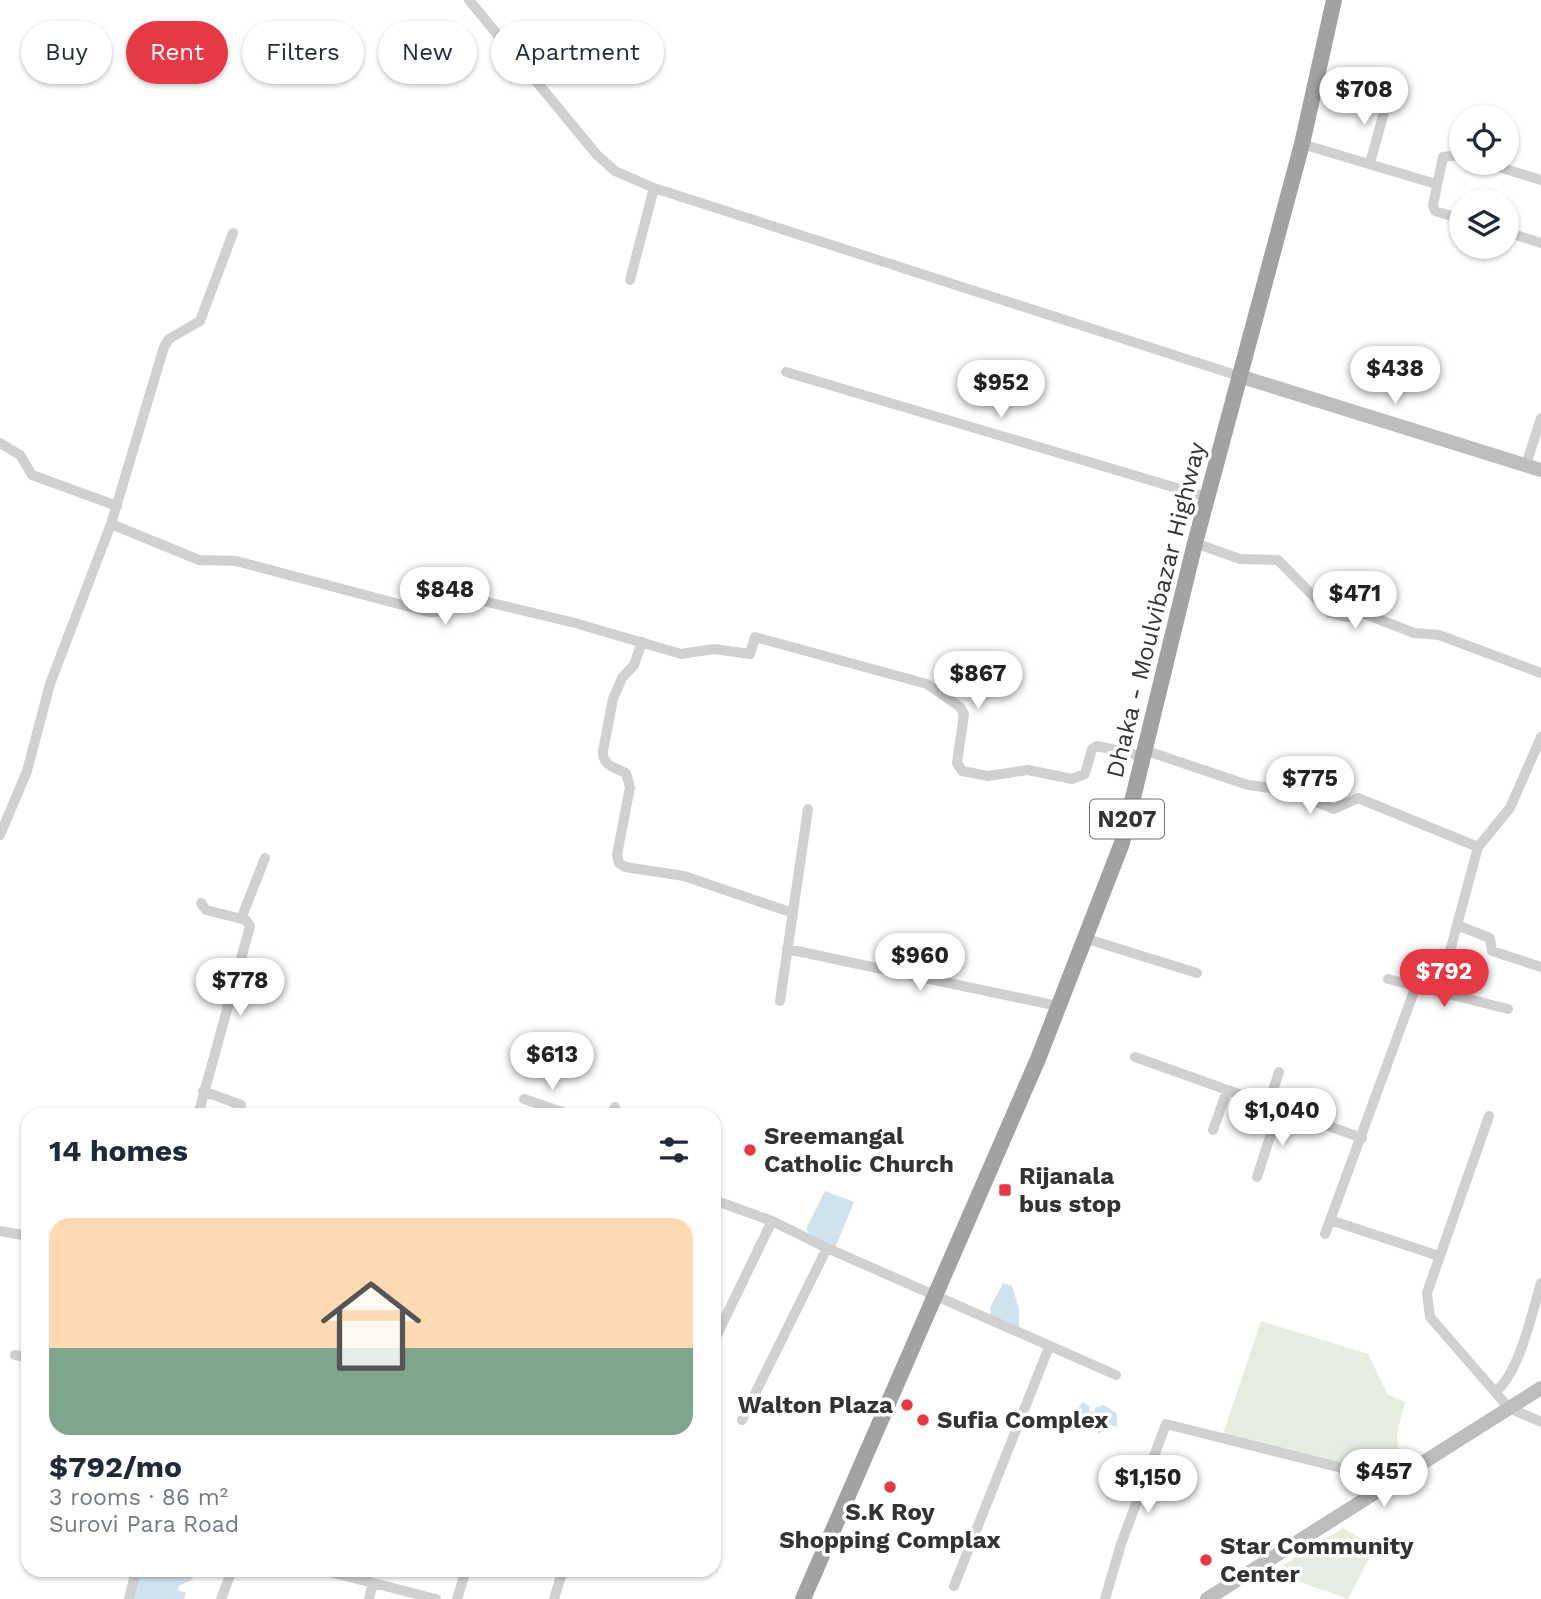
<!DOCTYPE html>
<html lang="en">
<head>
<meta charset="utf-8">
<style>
	body { margin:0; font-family:"Work Sans",sans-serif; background:#f6f6f7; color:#1f2937; height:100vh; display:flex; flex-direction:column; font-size:26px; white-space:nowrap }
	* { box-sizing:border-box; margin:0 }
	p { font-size:23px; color:#747a83 }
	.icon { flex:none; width:38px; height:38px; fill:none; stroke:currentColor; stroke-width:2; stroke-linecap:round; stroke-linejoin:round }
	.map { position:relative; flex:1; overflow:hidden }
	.panel { position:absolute; left:21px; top:1108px; width:700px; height:469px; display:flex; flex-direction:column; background:#fff; border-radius:21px; box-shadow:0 2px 5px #0004 }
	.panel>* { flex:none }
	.guide { position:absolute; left:21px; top:21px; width:700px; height:63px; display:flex; gap:14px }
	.controls { position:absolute; left:1449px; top:105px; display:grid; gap:14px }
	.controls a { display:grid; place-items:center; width:70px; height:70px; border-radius:50%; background:#fff; box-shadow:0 2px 5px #0004; font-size:35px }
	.price { position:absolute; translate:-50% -60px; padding:0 16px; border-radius:24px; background:#fff; color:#222; font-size:23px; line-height:46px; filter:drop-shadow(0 2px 4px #0008) }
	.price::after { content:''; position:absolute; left:50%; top:42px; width:21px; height:16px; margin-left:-10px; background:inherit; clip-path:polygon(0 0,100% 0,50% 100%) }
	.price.on { background:#e63946; color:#fff }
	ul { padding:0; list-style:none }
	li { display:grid; align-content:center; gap:14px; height:371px; padding:0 28px }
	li+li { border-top:2px solid #e0e1e3 }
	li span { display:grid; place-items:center; height:217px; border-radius:21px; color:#555 }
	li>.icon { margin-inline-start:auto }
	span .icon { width:126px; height:126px; fill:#fffc; stroke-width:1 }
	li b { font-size:30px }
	h2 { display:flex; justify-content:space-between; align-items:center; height:84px; padding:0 28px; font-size:30px }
	.tag { padding:0 24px; border-radius:32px; background:#fff; box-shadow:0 2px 5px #0004; font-size:24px; line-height:63px }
	.tag.on { background:#e63946; color:#fff }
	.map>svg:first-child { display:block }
	.green { fill:#e6ecdf }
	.water { fill:#cfe2ee }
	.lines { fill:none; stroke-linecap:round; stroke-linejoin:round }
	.minor { stroke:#d0d0d0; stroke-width:10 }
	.secondary { stroke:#bdbdbd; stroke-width:14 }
	.trunk { stroke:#a2a2a2; stroke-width:16 }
	.poi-dot { fill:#e63946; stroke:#fff; stroke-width:2.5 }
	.labels { text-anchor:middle; stroke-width:7; stroke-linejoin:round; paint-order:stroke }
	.shield { fill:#fff; stroke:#707070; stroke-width:2 }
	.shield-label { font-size:23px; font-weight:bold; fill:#333 }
	.street-label { font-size:24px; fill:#333; stroke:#fff }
	.poi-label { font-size:24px; font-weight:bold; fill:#333; stroke:#fff; text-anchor:start }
</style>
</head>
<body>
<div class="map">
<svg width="1541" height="1599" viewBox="0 0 1541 1599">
	<rect width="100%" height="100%" fill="#fff"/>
	<path class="green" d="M1261,1321L1368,1354L1388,1395L1405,1402L1397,1433L1399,1454L1378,1477L1223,1434Z
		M1343,1528L1375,1547L1348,1599L1272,1572Z"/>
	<path class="water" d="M825,1191L854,1202L835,1248L812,1238L806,1229Z
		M1003,1283L1012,1286L1019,1309V1330L991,1317L990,1308Z
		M1083,1402L1090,1407L1089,1411L1095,1412V1408L1104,1405L1117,1414V1427L1110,1425L1099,1434L1083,1415L1079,1418L1075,1411Z
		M146,1570H189L193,1579L179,1586L178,1591L186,1592L184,1599H133L137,1578Z"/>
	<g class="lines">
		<path class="minor" d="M469,0L597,155L615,171L654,188L1239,376
			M1302,144L1436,184
			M1461,155L1443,157L1433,205L1435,211L1461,219
			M1370,163L1388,98
			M1486,163L1541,180
			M1507,232L1541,243
			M630,280L654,188
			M786,372L1207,497
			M0,443L20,455L32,475L117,506
			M1526,465L1541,418
			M111,524L199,560L236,561L429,612C447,614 456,598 475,599L575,623L681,654L714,649L750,654L755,637L927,684L960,707L964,714L957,763L962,771L988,776L1028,770L1072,779L1085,774L1092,749L1097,746L1142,756
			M1195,543L1240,559L1278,560L1330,613L1346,617L1365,614L1414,633L1439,635L1541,673
			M642,642L634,665L622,678L613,699L603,751C602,765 615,768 626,773L630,787L617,855L619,863L625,867L684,876L793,913
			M1144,750L1248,785L1286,790L1334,809L1358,798L1478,847
			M0,835L27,771L50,684L111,524L164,347L169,339L200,321L233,233
			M241,919L265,858
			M1457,925L1490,938L1492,951L1541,967
			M1084,938L1197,973
			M787,949L1058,1006
			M1388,979L1508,1009
			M1439,992L1478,847L1510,808L1541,737
			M780,1001L808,809
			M1135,1057L1362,1138
			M203,1091L241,1105
			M524,1099L571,1115
			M1268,1106L1279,1072
			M198,1115L250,926L246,920L206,910L201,903
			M612,1115L615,1107
			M1489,1116L1427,1293L1430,1317L1509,1408L1541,1422
			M1213,1130L1227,1091
			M1257,1177L1279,1109
			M714,1200L772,1221L827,1248L1116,1375
			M1330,1220L1439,1256
			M0,1231L28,1236
			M1325,1234L1416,986
			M714,1341L772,1221
			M15,1355L28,1358
			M1495,1392C1519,1374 1532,1313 1541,1283
			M742,1420L827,1248
			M322,1570L436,1599
			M954,1586L1049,1347
			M129,1599L136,1570
			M221,1599L232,1570
			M369,1599L373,1583
			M457,1599L466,1570
			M554,1599L563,1570
			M1105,1599L1121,1544L1166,1424L1394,1481"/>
		<path class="secondary" d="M1239,376L1541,470
			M1207,1599L1541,1388"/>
		<path class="trunk" d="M803,1599L1038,1059L1122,843L1195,543L1302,144L1334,0"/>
	</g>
	<g class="poi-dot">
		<circle cx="750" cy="1150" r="7"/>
		<rect x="998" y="1183" width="14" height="14" rx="3.5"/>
		<circle cx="907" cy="1405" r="7"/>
		<circle cx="923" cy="1420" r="7"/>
		<circle cx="890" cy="1487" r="7"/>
		<circle cx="1206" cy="1560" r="7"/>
	</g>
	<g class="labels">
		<rect class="shield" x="1090" y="799.5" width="74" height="39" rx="5"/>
		<g class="shield-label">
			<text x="1127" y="827">N207</text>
		</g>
		<g class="street-label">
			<text transform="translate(1156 610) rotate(-76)" y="8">Dhaka - Moulvibazar Highway</text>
		</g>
		<g class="poi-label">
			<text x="764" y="1144">Sreemangal<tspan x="764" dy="28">Catholic Church</tspan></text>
			<text x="1019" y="1184">Rijanala<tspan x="1019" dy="28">bus stop</tspan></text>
			<text x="893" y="1413" text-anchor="end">Walton Plaza</text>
			<text x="937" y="1428">Sufia Complex</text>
			<text x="890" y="1520" text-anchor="middle">S.K Roy<tspan x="890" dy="28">Shopping Complax</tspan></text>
			<text x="1220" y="1554">Star Community<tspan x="1220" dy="28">Center</tspan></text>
		</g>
	</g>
</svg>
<div class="controls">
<a><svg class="icon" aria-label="locate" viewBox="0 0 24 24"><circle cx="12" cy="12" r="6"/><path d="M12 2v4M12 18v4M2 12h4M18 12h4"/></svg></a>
<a><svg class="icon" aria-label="layers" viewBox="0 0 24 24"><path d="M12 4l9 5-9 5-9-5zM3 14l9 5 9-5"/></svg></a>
</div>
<b class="price" style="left:1364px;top:127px">$708</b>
<b class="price" style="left:1395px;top:406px">$438</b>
<b class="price" style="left:1001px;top:420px">$952</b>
<b class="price" style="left:445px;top:627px">$848</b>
<b class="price" style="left:1355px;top:631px">$471</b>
<b class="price" style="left:978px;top:711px">$867</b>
<b class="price" style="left:1310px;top:816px">$775</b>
<b class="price" style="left:920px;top:993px">$960</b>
<b class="price on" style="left:1444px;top:1009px">$792</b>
<b class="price" style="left:240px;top:1018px">$778</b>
<b class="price" style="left:552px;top:1092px">$613</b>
<b class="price" style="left:1282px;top:1148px">$1,040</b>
<b class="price" style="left:1384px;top:1509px">$457</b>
<b class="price" style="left:1148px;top:1515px">$1,150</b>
<div class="guide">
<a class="tag">Buy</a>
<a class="tag on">Rent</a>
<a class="tag">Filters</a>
<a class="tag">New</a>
<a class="tag">Apartment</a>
</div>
<section class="panel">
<h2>14 homes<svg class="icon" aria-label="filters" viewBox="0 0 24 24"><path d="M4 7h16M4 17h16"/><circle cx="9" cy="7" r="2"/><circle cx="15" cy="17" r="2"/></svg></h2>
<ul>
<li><span style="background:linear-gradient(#ffd9b3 60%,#7fa58c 0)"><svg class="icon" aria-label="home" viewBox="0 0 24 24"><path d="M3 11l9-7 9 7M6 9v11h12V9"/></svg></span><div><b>$792/mo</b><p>3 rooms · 86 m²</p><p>Surovi Para Road</p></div></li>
</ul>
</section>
</div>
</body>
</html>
